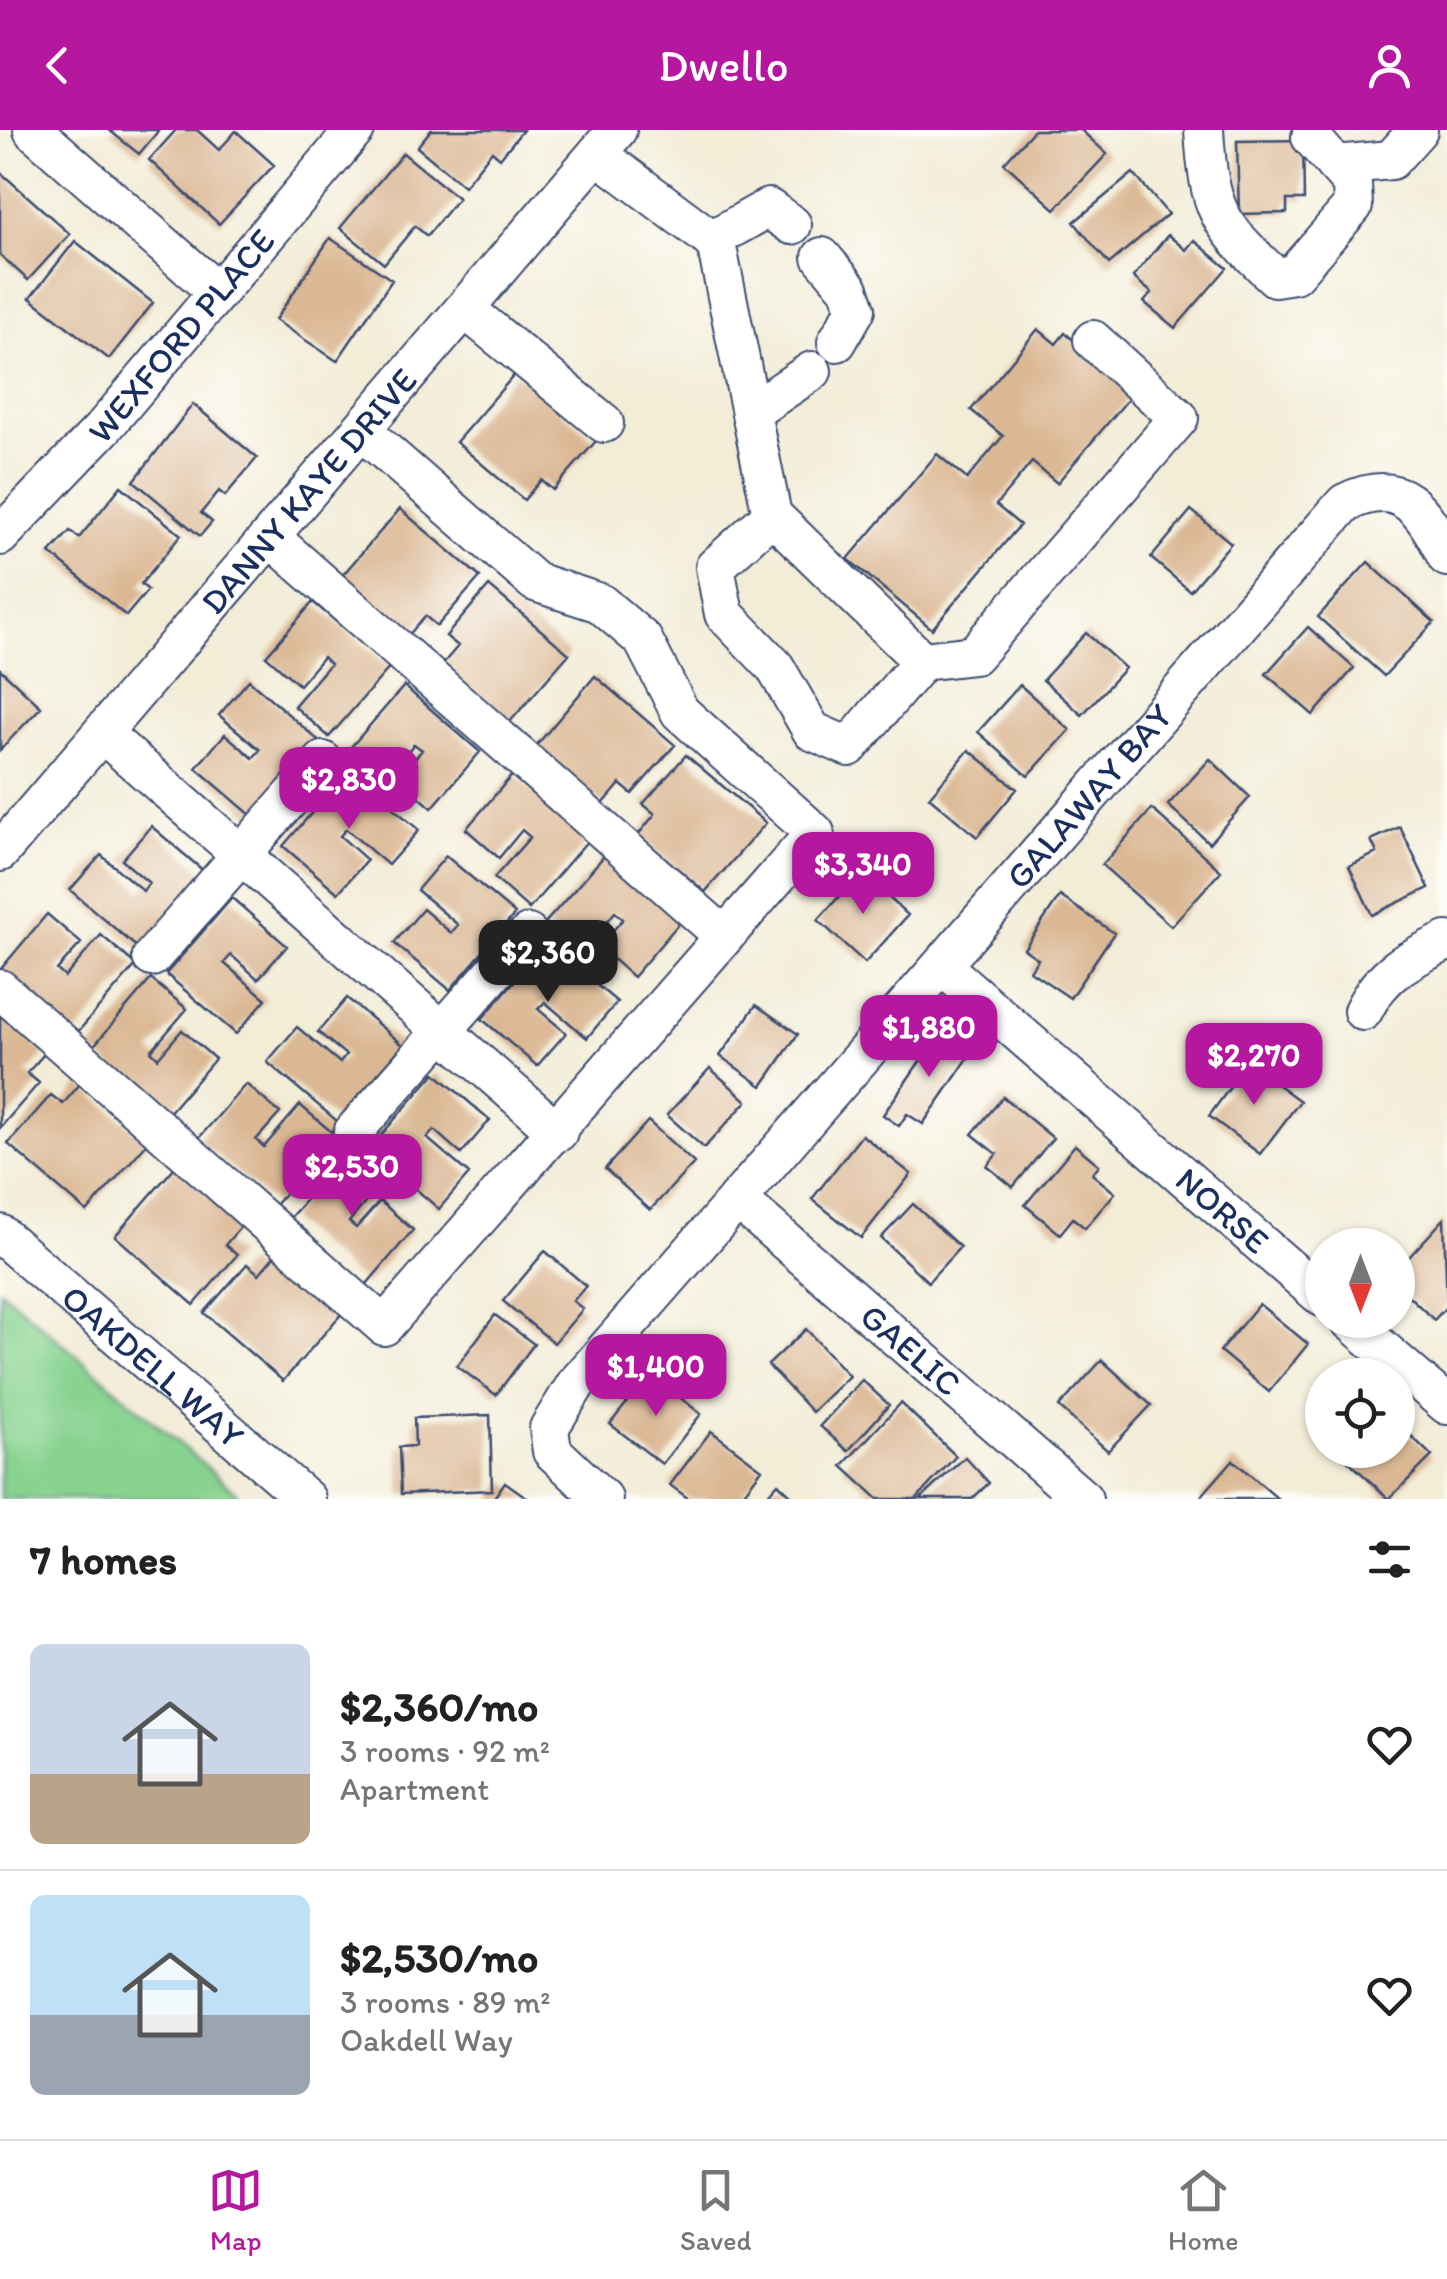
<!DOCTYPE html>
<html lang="en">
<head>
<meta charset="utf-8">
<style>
	body { margin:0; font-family:Itim,sans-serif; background:#f6f6f6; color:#222; height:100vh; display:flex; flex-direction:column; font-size:38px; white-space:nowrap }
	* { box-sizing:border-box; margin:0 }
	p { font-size:32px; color:#767676 }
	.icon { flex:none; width:55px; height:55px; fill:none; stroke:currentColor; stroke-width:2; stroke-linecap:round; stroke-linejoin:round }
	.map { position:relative; height:1369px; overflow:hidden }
	.panel { display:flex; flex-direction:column; background:#fff; flex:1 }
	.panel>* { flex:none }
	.needle { width:65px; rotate:180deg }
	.tools { position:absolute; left:1305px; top:1098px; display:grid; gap:20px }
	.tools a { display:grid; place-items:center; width:110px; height:110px; border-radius:50%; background:#fff; box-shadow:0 2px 8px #0004; font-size:50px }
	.price { position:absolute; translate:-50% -85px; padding:0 22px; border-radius:20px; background:#b5179e; color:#fff; font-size:32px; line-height:65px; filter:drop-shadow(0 2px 5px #0008) }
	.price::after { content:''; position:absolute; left:50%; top:60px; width:30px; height:22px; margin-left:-15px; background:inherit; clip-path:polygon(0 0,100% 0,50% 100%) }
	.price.selected { background:#222; color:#fff }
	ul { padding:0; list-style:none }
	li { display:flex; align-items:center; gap:30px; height:250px; padding:0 30px }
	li+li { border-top:2px solid #e0e0e0 }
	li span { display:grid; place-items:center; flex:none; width:280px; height:200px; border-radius:15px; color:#555 }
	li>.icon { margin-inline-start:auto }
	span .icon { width:120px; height:120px; fill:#fffc; stroke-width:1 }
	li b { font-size:42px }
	h2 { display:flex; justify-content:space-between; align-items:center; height:120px; padding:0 30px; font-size:42px }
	header { display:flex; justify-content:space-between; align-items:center; height:130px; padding:0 30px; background:#b5179e; color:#fff; font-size:45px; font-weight:600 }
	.dock { display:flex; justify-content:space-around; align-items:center; height:140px; border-top:2px solid #e0e0e0; background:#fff; font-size:28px; color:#767676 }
	.dock a { display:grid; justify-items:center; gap:5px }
	.dock .selected { color:#b5179e }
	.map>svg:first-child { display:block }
	.green { fill:#88d390; stroke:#528177; stroke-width:2.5 }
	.building { fill:#dbb894 }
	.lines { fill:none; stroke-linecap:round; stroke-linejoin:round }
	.minor-casing { stroke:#3b4c70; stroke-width:42 }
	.minor { stroke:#fff; stroke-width:38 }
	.labels { text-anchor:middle; stroke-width:8; stroke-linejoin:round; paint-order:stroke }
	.street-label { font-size:35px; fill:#1b2f5e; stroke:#fdfcf7 }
</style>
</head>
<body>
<header><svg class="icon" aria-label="back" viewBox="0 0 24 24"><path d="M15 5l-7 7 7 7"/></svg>Dwello<svg class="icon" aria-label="person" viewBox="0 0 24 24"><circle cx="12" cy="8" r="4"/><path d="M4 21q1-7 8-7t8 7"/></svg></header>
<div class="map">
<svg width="1447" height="1369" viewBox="0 0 1447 1369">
	<rect width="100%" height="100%" fill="#fdfcf7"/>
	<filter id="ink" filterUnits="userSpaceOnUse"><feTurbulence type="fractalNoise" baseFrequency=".01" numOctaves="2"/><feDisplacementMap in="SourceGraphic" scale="20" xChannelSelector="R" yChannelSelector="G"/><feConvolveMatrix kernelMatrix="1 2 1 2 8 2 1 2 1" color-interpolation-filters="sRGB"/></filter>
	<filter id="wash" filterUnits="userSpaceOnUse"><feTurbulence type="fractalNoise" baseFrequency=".0048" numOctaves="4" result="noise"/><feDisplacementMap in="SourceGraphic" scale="40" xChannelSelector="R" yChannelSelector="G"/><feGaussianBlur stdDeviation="2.25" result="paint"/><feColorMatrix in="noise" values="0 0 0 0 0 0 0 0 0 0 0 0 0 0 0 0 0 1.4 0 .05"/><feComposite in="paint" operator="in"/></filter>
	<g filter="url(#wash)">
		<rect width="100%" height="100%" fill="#f3edd8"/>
		<path class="green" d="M0,1160L237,1363L238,1369H0Z"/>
		<g id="blocks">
			<path class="building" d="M109,0H159L139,24Z
				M176,0H197L219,20L236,1L274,35L219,94L149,30Z
				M431,0H523L500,28L492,21L464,56L417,17Z
				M1034,0H1081L1107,24L1055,79L1004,33Z
				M1303,10L1304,70H1287V83L1239,84L1237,11Z
				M403,23L458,68L427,106L415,96L384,134L340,98Z
				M0,42L70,104L28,150L0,125Z
				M1133,43L1168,84L1109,134L1074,92Z
				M1168,105L1186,120L1194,110L1227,138L1175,198L1144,172L1152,163L1133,147Z
				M330,108L392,150L337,231L275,190Z
				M75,111L153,173L109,229L30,168Z
				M1038,199L1056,214L1065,203L1135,261L1057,353L1032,332L996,375L1020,395L932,499L848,429L937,324L967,349L1003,306L971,280Z
				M516,243L596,311L553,360L541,350L524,370L456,312Z
				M193,274L257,328L225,366L219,361L201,383L212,392L200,406L134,351Z
				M121,356L181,405L141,454L148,460L126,486L50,423L70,401L79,408Z
				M400,379L480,447L437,496L425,486L407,507L340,448Z
				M1191,380L1231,413L1190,461L1151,428Z
				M1368,432L1434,492L1384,546L1318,487Z
				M489,456L569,524L508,594L441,536L458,516L446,506Z
				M313,472L390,537L329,607L294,576L330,534L323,527L299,555L266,526Z
				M1308,497L1354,538L1313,585L1266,544Z
				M1086,503L1125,538L1082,585L1043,550Z
				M0,539L41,577L0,620Z
				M595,546L675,615L632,664L620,654L603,674L535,617Z
				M249,550L318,610L252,686L196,638L225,604L253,628L260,620L219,585Z
				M1020,555L1070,600L1028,646L978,602Z
				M404,556L480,622L432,678L398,648L422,620L414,614L379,654L344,625Z
				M969,620L1017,659L977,707L929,667Z
				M686,625L766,693L705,762L638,705L655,684L643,674Z
				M1210,629L1250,667L1209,713L1168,675Z
				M349,640L419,700L388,735L346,699L340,706L367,730L338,763L283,716Z
				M513,644L589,709L529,779L494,748L530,707L522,700L499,728L466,699Z
				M1152,679L1221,741L1171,796L1102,735Z
				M151,696L206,743L140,820L70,760L101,725L143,761L149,753L122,730Z
				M1400,697L1429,758L1372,785L1349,736L1377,723L1371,710Z
				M605,725L681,791L633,847L599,817L623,789L615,782L580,823L545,793Z
				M446,726L515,784L450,860L394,813L423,779L451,803L458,795L417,760Z
				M861,742L908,785L865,833L818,790Z
				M1060,766L1114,803L1070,868L1030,841L1038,829L1024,819Z
				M232,768L287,816L258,849L231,825L224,833L266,869L236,904L166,844Z
				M47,784L81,813L57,840L65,847L101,805L136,835L76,904L0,840Z
				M547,813L617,872L587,908L545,872L538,879L566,903L537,936L482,889Z
				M151,849L187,879L151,921L158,928L182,900L215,929L168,984L91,919Z
				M347,868L403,915L337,991L267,932L297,897L340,933L346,925L318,902Z
				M756,875L798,904L762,956L720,926Z
				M0,885L45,923L27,943L39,953L0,998Z
				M942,899L973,921L923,994L907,984L899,996L883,985Z
				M1248,933L1300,971L1260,1024L1209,986Z
				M710,938L747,971L704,1018L667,985Z
				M435,943L490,990L461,1024L434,1000L427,1008L469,1044L439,1079L369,1019Z
				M80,954L148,1012L87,1082L8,1014L51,965L63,974Z
				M246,954L280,983L256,1010L264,1017L300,975L335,1005L275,1075L198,1009Z
				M1003,967L1053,1008L1013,1057L987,1036L997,1024L972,1004Z
				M648,991L694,1033L650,1080L605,1039Z
				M862,1005L911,1044L861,1108L812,1069Z
				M1075,1015L1099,1035L1092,1044L1115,1063L1085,1098L1073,1088L1060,1104L1025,1075Z
				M350,1020L384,1050L349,1092L356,1098L380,1071L413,1100L366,1155L289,1089Z
				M175,1037L243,1094L225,1115L237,1125L194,1175L115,1106Z
				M913,1074L960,1117L928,1152L881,1108Z
				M1444,1089L1447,1176L1434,1190L1398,1156V1139Z
				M545,1121L586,1156L573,1171L583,1179L554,1213L503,1171Z
				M276,1124L343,1182L283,1251L204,1183L247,1134L259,1144Z
				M1259,1174L1308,1214L1269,1262L1220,1221Z
				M495,1185L534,1214L496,1265L457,1236Z
				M806,1199L849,1246L812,1282L768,1235Z
				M1102,1230L1151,1275L1108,1321L1059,1277Z
				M650,1244L701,1284L662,1334L610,1294Z
				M862,1250L889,1275L848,1321L820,1296Z
				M901,1273L956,1326L916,1369H878L842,1336Z
				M490,1285L492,1360L401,1364L399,1317L415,1316L414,1288Z
				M1398,1293L1432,1326L1389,1369L1343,1326L1349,1320H1398Z
				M711,1301L762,1339L739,1369H689L670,1355Z
				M965,1327L989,1353L972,1369H920Z
				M1233,1330L1278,1369H1199Z
				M505,1352L529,1369H493Z
				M778,1353L795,1369H764Z"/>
		</g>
	</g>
	<g filter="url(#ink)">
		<use href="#blocks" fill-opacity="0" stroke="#3b4c70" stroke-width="2.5"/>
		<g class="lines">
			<defs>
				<g id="minor">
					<path d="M33,0L216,161"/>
					<path d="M1204,0C1209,81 1217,92 1275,147L1294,144L1353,76L1352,54L1311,7"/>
					<path d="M597,24L716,113L772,385L922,531L849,617L812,601L775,537L724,484L715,437L772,385"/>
					<path d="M1335,35L1391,30L1418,0"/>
					<path d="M711,110L768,78L792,95"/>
					<path d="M822,127L849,159L856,179L837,212"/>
					<path d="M465,179L604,293"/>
					<path d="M751,282L812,241"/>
					<path id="s1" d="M0,406L104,297L355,0"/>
					<path d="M270,407L724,806"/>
					<path d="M922,531L974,525L1179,288L1093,210"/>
					<path d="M102,603L558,1002"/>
					<path id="s2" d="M0,722L617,0"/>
					<path d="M152,827L323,631"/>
					<path id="s3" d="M942,836L1322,1167"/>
					<path d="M0,859L384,1196L815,703L680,582L643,510L600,473L535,452L362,301"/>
					<path d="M1363,881C1382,842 1409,829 1447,811"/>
					<path d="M353,1002L528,804"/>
					<path id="s4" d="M737,1069L1083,1369"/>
					<path id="s5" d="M0,1104L306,1369"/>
					<path d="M1349,1190L1447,1275"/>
					<path id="s6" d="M603,1369L552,1321L549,1298L576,1254L1345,373C1402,345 1423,380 1447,427"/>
				</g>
			</defs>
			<use href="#minor" class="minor-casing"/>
			<use href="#minor" class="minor"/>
		</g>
	</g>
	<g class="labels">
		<g class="street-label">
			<text dy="12" stroke="none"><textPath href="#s1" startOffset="270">WEXFORD PLACE</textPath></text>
			<text dy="12" stroke="none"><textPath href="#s2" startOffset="475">DANNY KAYE DRIVE</textPath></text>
			<text dy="12" stroke="none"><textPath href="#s6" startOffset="925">GALAWAY BAY</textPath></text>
			<text dy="12" stroke="none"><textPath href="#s3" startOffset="372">NORSE</textPath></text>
			<text dy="12" stroke="none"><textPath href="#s4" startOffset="230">GAELIC</textPath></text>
			<text dy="12" stroke="none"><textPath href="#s5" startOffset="202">OAKDELL WAY</textPath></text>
		</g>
	</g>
</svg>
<div class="tools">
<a><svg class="needle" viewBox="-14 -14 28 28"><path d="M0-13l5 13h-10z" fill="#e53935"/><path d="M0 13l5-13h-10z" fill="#767676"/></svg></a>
<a><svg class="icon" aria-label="locate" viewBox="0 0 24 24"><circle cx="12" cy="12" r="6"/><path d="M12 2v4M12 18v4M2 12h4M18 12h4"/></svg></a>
</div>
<b class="price" style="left:349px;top:702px">$2,830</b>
<b class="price" style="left:863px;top:787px">$3,340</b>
<b class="price selected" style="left:548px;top:875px">$2,360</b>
<b class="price" style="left:929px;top:950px">$1,880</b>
<b class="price" style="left:1254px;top:978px">$2,270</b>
<b class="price" style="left:352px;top:1089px">$2,530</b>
<b class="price" style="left:656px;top:1289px">$1,400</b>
</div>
<section class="panel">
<h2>7 homes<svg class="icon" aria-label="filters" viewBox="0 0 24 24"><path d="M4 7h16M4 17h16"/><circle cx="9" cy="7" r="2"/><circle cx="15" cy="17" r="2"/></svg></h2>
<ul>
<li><span style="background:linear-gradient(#c9d6e8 65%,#b9a48a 0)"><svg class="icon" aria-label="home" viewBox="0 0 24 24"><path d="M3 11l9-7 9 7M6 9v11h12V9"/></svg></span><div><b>$2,360/mo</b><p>3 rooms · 92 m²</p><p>Apartment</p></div><svg class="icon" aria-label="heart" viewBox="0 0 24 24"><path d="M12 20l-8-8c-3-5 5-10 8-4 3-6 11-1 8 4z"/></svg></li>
<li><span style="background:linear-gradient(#bfe0f5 60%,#9aa5b1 0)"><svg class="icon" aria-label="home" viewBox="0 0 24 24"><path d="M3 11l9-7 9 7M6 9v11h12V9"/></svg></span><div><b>$2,530/mo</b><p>3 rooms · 89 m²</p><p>Oakdell Way</p></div><svg class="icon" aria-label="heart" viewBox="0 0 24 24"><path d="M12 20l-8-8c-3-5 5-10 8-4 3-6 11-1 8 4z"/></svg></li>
</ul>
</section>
<nav class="dock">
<a class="selected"><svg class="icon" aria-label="map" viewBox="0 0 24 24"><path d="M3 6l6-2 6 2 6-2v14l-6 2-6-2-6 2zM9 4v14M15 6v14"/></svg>Map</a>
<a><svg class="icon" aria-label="saved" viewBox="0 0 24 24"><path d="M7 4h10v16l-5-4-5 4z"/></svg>Saved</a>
<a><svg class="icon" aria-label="home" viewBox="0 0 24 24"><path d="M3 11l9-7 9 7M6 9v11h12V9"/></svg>Home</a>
</nav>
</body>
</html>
